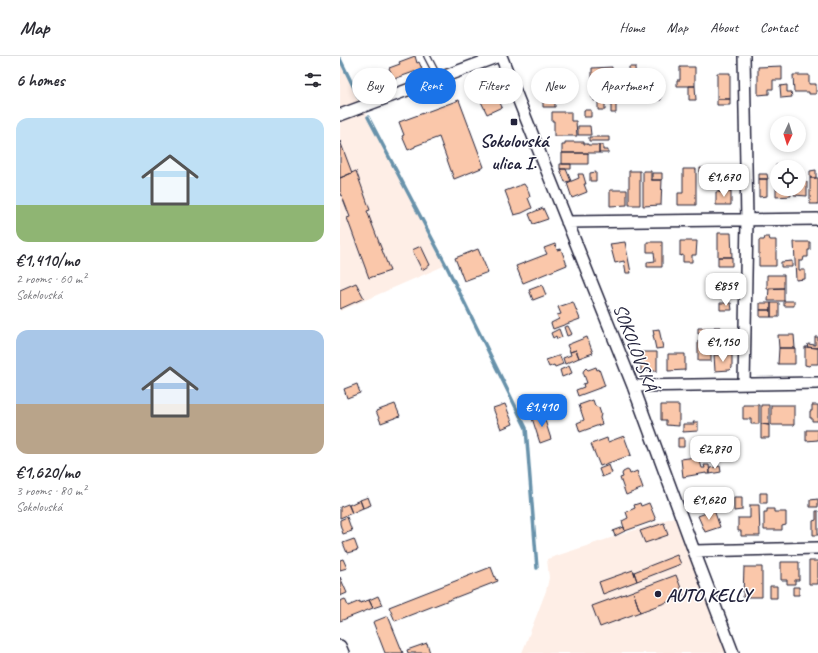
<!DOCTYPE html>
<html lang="en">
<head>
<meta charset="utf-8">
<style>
	body { margin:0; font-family:Caveat,sans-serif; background:#f2f2f3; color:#2b2b33; height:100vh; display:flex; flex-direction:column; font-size:15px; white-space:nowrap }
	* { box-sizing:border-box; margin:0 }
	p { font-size:13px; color:#7c7c81 }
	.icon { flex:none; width:22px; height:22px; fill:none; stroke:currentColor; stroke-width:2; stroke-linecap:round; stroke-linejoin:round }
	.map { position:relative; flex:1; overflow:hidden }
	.drawer { display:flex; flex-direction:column; background:#fff; width:340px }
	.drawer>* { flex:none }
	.top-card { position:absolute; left:12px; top:12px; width:380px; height:36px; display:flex; gap:8px }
	.needle { width:26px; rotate:184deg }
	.tools { position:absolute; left:430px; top:60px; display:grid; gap:8px }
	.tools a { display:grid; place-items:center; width:36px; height:36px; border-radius:50%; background:#fff; box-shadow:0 2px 6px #0003; font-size:20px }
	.price { position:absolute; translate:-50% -34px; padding:0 9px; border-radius:8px; background:#fff; color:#222; font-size:13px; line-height:26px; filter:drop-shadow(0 1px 2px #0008) }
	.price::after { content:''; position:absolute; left:50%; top:24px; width:12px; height:9px; margin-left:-6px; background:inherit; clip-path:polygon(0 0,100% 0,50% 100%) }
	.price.on { background:#1a73e8; color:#fff }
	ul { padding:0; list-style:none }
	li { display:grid; align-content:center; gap:8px; height:212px; padding:0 16px }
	li span { display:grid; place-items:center; height:124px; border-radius:12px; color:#555 }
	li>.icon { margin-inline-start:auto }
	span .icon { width:72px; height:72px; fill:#fffc; stroke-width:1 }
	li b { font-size:17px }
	h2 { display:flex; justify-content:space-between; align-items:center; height:48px; padding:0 16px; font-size:17px }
	.pill { padding:0 14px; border-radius:18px; background:#fff; box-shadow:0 2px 6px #0003; font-size:14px; line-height:36px }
	.pill.on { background:#1a73e8; color:#fff }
	header { display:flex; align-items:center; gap:24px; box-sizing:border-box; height:56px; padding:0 20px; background:#fff; border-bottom:1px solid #e1e1e2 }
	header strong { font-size:19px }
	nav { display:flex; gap:22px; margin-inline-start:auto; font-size:14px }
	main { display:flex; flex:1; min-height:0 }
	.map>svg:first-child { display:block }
	.built { fill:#feeee6 }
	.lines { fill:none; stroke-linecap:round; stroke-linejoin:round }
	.stream { stroke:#6792ab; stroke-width:3.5 }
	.building { fill:#fac7aa; stroke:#22223b }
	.service-casing { stroke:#22223b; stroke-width:8 }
	.minor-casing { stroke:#22223b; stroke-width:14 }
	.service { stroke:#fff; stroke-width:5.5 }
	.minor { stroke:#fff; stroke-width:11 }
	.poi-dot { fill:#22223b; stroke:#fff; stroke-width:1.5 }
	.labels { text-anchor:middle; stroke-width:3; stroke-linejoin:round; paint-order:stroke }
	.poi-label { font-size:19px; font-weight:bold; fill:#22223b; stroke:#fff }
	.street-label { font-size:19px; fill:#22223b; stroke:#fff }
</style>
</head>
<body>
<header>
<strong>Map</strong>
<nav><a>Home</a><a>Map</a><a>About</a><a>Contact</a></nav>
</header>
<main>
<section class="drawer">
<h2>6 homes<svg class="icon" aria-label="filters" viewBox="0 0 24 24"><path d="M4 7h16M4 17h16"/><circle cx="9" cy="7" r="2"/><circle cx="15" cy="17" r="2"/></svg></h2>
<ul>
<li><span style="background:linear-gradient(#bfe0f5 70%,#8fb573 0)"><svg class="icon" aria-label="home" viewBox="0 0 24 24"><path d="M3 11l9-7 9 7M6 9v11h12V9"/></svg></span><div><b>€1,410/mo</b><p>2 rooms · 60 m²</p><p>Sokolovská</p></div></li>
<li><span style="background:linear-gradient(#a9c7e8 60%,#b9a48a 0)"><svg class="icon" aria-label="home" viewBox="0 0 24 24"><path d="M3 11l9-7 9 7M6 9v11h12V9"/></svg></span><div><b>€1,620/mo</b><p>3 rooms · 80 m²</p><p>Sokolovská</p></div></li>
</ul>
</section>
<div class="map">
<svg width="478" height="597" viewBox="0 0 478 597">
	<rect width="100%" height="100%" fill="#fff"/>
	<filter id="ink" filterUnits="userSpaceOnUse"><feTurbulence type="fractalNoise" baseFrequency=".025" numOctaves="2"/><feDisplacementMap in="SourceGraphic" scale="8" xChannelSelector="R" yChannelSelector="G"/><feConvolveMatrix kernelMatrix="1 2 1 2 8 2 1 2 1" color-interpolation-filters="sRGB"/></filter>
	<g filter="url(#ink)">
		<path class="built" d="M0,3L28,61L106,209L0,255Z
			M334,461L387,597H182L206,535L209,522L207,503Z"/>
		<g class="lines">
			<path class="stream" d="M0,3L19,42
				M28,61L106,209L186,372L197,512"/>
		</g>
		<path class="building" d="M75,0L77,7L79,6L82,13L54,23L49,12L60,8L59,6Z
			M442,10V24H433V33H429V38L418,39V11Z
			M272,11V29H266V33H259V29H252V12Z
			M289,11H295L296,33H289Z
			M340,11H355V30H337V24H340Z
			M377,17H390V43H377Z
			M155,19L160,30L153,33L162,51L147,58L133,29Z
			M453,19H469V28H476V38H469V36H454Z
			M277,20H286V45L276,46Z
			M312,25H320L321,44H312Z
			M447,29V36H451L452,41L441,42L440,30Z
			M199,30H215V42L199,43Z
			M349,30H355L356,44H349Z
			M252,33H257V44L254,45V42H252Z
			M215,38H229V42H215Z
			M377,43H390V49H377Z
			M119,44L144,111L114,123L99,81L75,90V91L68,94L62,80L64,79L59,66Z
			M203,44H215V51H203Z
			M258,45H265V54H258Z
			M271,47H276V57H271Z
			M244,54H251V61H244Z
			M212,56H231V65H236L237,80H214V65H212Z
			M238,70H250L251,79H238Z
			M249,81H269V85H249Z
			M0,85L12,117L0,122Z
			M225,86H244V88H248V89H259V97H222V89H225Z
			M259,89H263V94H268V97H259Z
			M222,97H248V108H222Z
			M220,108H231V113H220Z
			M436,109H441V111H437V133H451V140L436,141Z
			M360,112H371V118H360Z
			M220,113H226L231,125L225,126Z
			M343,113H356V149H338V137H343Z
			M476,114V122H470V115Z
			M16,115L30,154L27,155L50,215L29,222L7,162L10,161L0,135V122Z
			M289,115H300V149H289Z
			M303,115H311V124H322L321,149L303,150Z
			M256,116V125H250V117Z
			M312,117H322V124H312Z
			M238,118H243L246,128H244L247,136L232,142L227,127L239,122Z
			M379,118H391V136H379Z
			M419,118H427L428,123H419Z
			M459,118H463V125L467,126V140L454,139V133H459Z
			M470,122H478V148H470Z
			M419,123H427V140L419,141Z
			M184,128L188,134L190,141L188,142L192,152L182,157L174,159L165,135Z
			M270,134H287V149L270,150Z
			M376,136H391V149H376Z
			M203,152L208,163L193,168L189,158Z
			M378,177H391L392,201H378Z
			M425,181H429L430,184H436V210H419V184H424Z
			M340,185H357L356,199H352V206H343V199L340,200Z
			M285,186L291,217H286L284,205L275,207L270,188Z
			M307,186H322V211H307V206L315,205L314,196H307Z
			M454,186H470V194H468V201H464L463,205H459V214H465V223L456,224Z
			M215,188L217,194L221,193L227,209L183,227L176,210L207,198L204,192Z
			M81,190L90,209L82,214L72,194Z
			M138,193L148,216L124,225L115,202Z
			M378,201H392V210H378Z
			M452,205V211H441V206Z
			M427,219H444V232L427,233Z
			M16,227L24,242L0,253V234Z
			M202,229L206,239L193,244L189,234Z
			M429,232H444V245H428Z
			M444,245H454V250H444Z
			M233,246L240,263L213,273L211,267L219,263L217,259L221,258L218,251Z
			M380,247H391L392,254H380Z
			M420,247H431V254H420Z
			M431,247H439V261H431Z
			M420,254H431V261H420Z
			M228,270L232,278L227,280L224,271Z
			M374,271H381V284H375Z
			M358,272H374V278H358Z
			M219,273L222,281L217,283L216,280L213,282L211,277Z
			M319,273L323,292L316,293L313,279H314L313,274Z
			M438,279H454L455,292H439Z
			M247,281L253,297L239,302L236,294L230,296L227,289Z
			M475,281H478V292L467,291L468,288L475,289Z
			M358,285L371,286V305H358Z
			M465,291L478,292V308H471L469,310L465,309Z
			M439,292H455V308H438Z
			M236,294L239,302L225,308L223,302L231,299L230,296Z
			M301,296H317V315H301Z
			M328,298H345V314L328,315Z
			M374,299H392V312L390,314L375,315Z
			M218,300H220L223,308L215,311L214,309L209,311L206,304Z
			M229,310L232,317L222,321L220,314Z
			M256,311L257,314L259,313L265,330L238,340L236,334L244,331L243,328L247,327L243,316L244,314L246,312L248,314Z
			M17,328L20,337L7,342L4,333Z
			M253,344L255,350L259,352L261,358L260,362L262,368L240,376L237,367L244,364L239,349Z
			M55,348L60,360L41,367L36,355Z
			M165,348L173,368L161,373L153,352Z
			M321,349H339V370L326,369V364H321Z
			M403,349H419V368H411V363H403Z
			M421,349H429V369L421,368Z
			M431,349H454V369H431Z
			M472,349H478V365H472V362H470V355H472Z
			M203,358L211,383L200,387L192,362Z
			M353,366H358V375L343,376V368H354Z
			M421,368L429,369V382H421Z
			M466,374H478V384L466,385Z
			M284,380L291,399L260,410L251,388L267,382L268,386Z
			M338,382H344V391H338Z
			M356,401L357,405H360L362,412H365L364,409H369L370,418H366V417L343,421L341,403Z
			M269,409L272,417L262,421L259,413Z
			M380,410L381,416L370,418V412Z
			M287,414L289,415L290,418L297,415L303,432L286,439L280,422L283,421L282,418L283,416Z
			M420,437H427V447H420Z
			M28,441L31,449L23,452L20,444Z
			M394,441H402V454L394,455Z
			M478,443V451H470V444Z
			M20,444L23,452L12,457L9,449Z
			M300,447L301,450L309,447L316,464L285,475L282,465L288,462L286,456L295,452L294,449Z
			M8,448L12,457L0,462V451Z
			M410,449H419L420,480H401V475H398V462H410Z
			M427,453H434V456H446V469L442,470V474H424V456H427Z
			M374,454L380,471L365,476L358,460Z
			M476,455H478V479H473V465L476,464Z
			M7,461L12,475L3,478L0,468V464Z
			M324,467L328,479L305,487L300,475Z
			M284,471L285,475L275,480L273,475Z
			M14,483L18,494L7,497L3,487Z
			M337,499L341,508L297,525L294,516Z
			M3,503L7,512L0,514V504Z
			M469,505H478V528H469Z
			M441,506H459V524H455V528H447V524H441Z
			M151,511L156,524L157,523L158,525L55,565L49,551Z
			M404,511H422V541H403Z
			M293,514L297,525L263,538L259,526Z
			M336,519L344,540L300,556L293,535Z
			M0,521L7,537L0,540Z
			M430,530H437V542H430Z
			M453,531H459V539H453Z
			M293,535L300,556L260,571L252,550Z
			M38,540L42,549L33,552L29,544Z
			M5,543L8,550L20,545V547L29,544L33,552L0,565V545Z
			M48,560L63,597H45L33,566Z
			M87,587L90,597H68L67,594Z"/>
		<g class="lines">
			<defs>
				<path id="service" d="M87,0L99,23"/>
				<path id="minor" d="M161,0L293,330L354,495L393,597
					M404,0L407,164L404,328
					M0,59L159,0
					M227,166L478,163
					M293,330L478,327
					M354,495L478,492
					M0,590L3,597"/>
			</defs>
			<use href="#service" class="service-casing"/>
			<use href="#minor" class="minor-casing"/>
			<use href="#service" class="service"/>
			<use href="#minor" class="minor"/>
		</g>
	</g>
	<g class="poi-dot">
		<rect x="170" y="62" width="8" height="8" rx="2"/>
		<circle cx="318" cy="538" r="4"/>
	</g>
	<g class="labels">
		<g class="poi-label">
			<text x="174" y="91">Sokolovská<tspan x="174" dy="22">ulica I.</tspan></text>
			<text x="326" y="545" text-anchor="start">AUTO KELLY</text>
		</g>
		<g class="street-label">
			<text transform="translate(296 291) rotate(69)" y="7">SOKOLOVSKÁ</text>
		</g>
	</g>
</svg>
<div class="tools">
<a><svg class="needle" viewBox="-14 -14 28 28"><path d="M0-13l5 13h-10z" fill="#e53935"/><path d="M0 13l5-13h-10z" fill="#7c7c81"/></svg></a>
<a><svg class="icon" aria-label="locate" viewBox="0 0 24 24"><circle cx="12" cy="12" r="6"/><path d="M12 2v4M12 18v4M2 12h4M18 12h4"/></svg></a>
</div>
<b class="price" style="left:384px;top:142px">€1,670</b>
<b class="price" style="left:386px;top:251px">€859</b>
<b class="price" style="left:383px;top:307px">€1,150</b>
<b class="price on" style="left:202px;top:372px">€1,410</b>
<b class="price" style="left:375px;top:414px">€2,870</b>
<b class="price" style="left:369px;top:465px">€1,620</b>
<div class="top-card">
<a class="pill">Buy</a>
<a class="pill on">Rent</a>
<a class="pill">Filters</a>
<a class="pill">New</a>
<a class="pill">Apartment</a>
</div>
</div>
</main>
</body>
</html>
